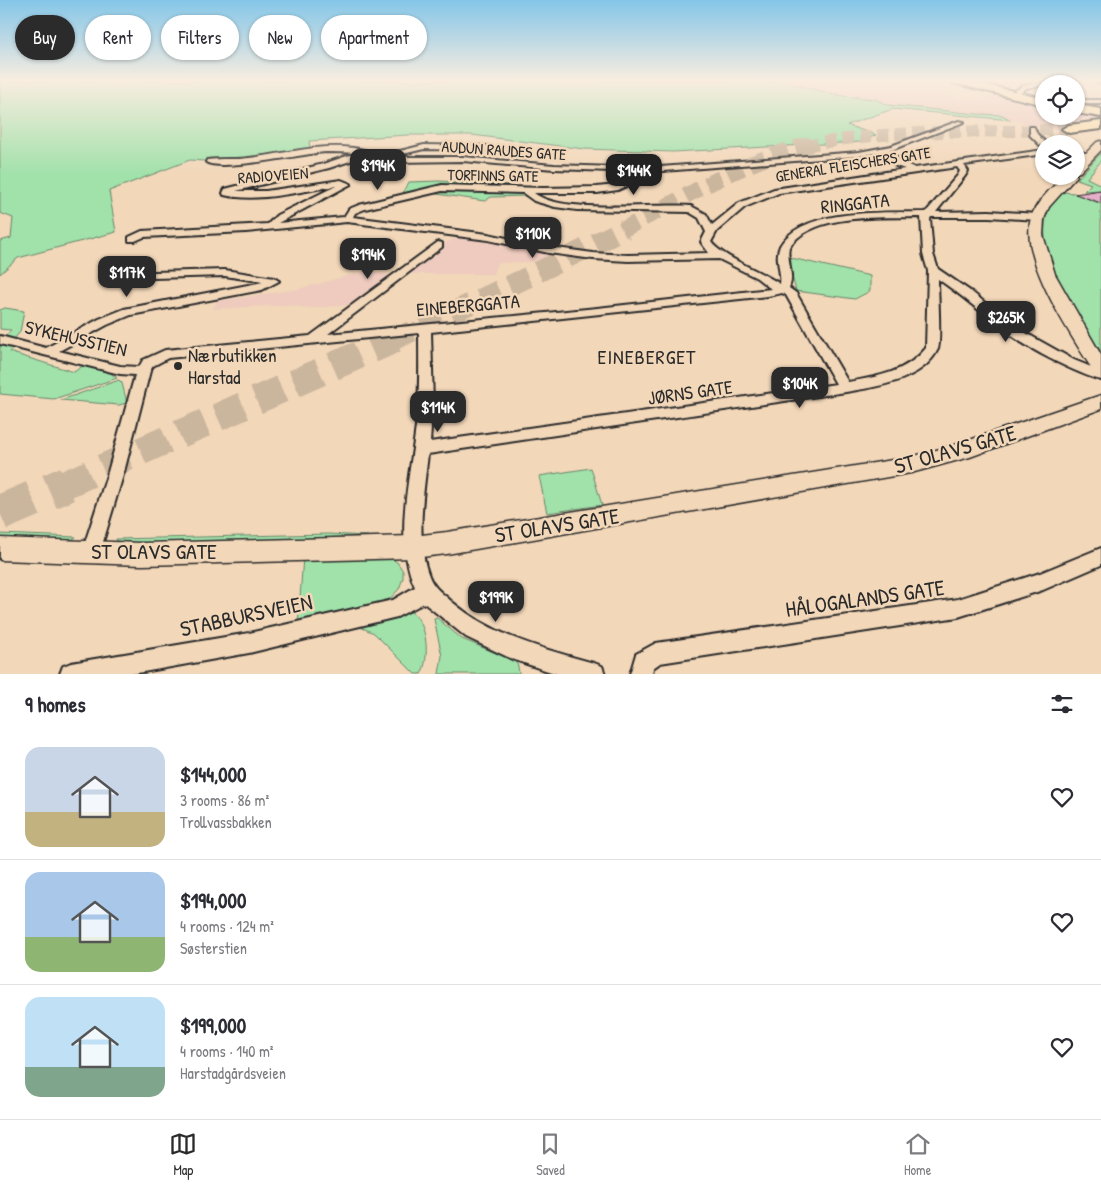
<!DOCTYPE html>
<html lang="en">
<head>
<meta charset="utf-8">
<style>
	body { margin:0; font-family:"Patrick Hand",sans-serif; background:#f7f7f7; color:#2b2b33; height:100vh; display:flex; flex-direction:column; font-size:19px; white-space:nowrap }
	* { box-sizing:border-box; margin:0 }
	p { font-size:16px; color:#7c7c81 }
	.icon { flex:none; width:28px; height:28px; fill:none; stroke:currentColor; stroke-width:2; stroke-linecap:round; stroke-linejoin:round }
	.map { position:relative; height:674px; overflow:hidden }
	.panel { display:flex; flex-direction:column; background:#fff; flex:1 }
	.panel>* { flex:none }
	.banner { position:absolute; left:15px; top:15px; width:500px; height:45px; display:flex; gap:10px }
	.controls { position:absolute; left:1035px; top:75px; display:grid; gap:10px }
	.controls a { display:grid; place-items:center; width:50px; height:50px; border-radius:50%; background:#fff; box-shadow:0 1px 4px #0004; font-size:25px }
	.price { position:absolute; translate:-50% -42px; padding:0 11px; border-radius:10px; background:#2b2b2b; color:#fff; font-size:16px; line-height:32px; filter:drop-shadow(0 1px 2px #0008) }
	.price::after { content:''; position:absolute; left:50%; top:30px; width:15px; height:11px; margin-left:-8px; background:inherit; clip-path:polygon(0 0,100% 0,50% 100%) }
	.price.selected { background:#222; color:#fff }
	ul { padding:0; list-style:none }
	li { display:flex; align-items:center; gap:15px; height:125px; padding:0 25px }
	li+li { border-top:1px solid #e1e1e2 }
	li span { display:grid; place-items:center; flex:none; width:140px; height:100px; border-radius:15px; color:#555 }
	li>.icon { margin-inline-start:auto }
	span .icon { width:60px; height:60px; fill:#fffc; stroke-width:1 }
	li b { font-size:21px }
	h2 { display:flex; justify-content:space-between; align-items:center; height:60px; padding:0 25px; font-size:21px }
	.pill { padding:0 18px; border-radius:22px; background:#fff; box-shadow:0 1px 4px #0004; font-size:18px; line-height:45px }
	.pill.selected { background:#2b2b2b; color:#fff }
	.tab-bar { display:flex; justify-content:space-around; align-items:center; height:70px; border-top:1px solid #e1e1e2; background:#fff; font-size:14px; color:#7c7c81 }
	.tab-bar a { display:grid; justify-items:center; gap:2px }
	.tab-bar .selected { color:#2b2b2b }
	.map>svg:first-child { display:block }
	.built { fill:#eecbbe }
	.green { fill:#a1e1aa; stroke:#66866a }
	.building { fill:#e4afc8; stroke:#2b2b2b }
	.lines { fill:none; stroke-linecap:round; stroke-linejoin:round }
	.highway-tunnel-far4 { stroke:#cab59d; stroke-width:12; stroke-dasharray:12 6; stroke-linecap:butt }
	.highway-tunnel-far3 { stroke:#cab59d; stroke-width:16; stroke-dasharray:16 8; stroke-linecap:butt }
	.highway-tunnel-far2 { stroke:#cab59d; stroke-width:21; stroke-dasharray:21 11; stroke-linecap:butt }
	.highway-tunnel-far1 { stroke:#cab59d; stroke-width:28; stroke-dasharray:28 14; stroke-linecap:butt }
	.highway-tunnel { stroke:#cab59d; stroke-width:36; stroke-dasharray:36 18; stroke-linecap:butt }
	.street-casing { stroke:#2b2b2b; stroke-width:4 }
	.secondary-casing { stroke:#2b2b2b; stroke-width:3 }
	.highway-casing { stroke:#2b2b2b; stroke-width:4 }
	.street { fill:#f2d7b9; fill-rule:evenodd }
	.secondary { fill:#f2d7b9; fill-rule:evenodd }
	.highway { fill:#fbddab; fill-rule:evenodd }
	.poi-dot { fill:#2b2b2b; stroke:#f2d7b9; stroke-width:2 }
	.labels { text-anchor:middle; stroke-width:5; stroke-linejoin:round; paint-order:stroke }
	.far-street-label { font-size:16px; fill:#2b2b2b; stroke:#f2d7b9 }
	.street-label { font-size:19px; fill:#2b2b2b; stroke:#f2d7b9 }
	.poi-label { font-size:19px; fill:#2b2b2b; stroke:#f2d7b9; text-anchor:start }
	.neighbourhood-label { font-size:20px; letter-spacing:1px; fill:#2b2b2b; stroke:#f2d7b9 }
	.near-street-label { font-size:22px; fill:#2b2b2b; stroke:#f2d7b9 }
</style>
</head>
<body>
<div class="map">
<svg width="1101" height="674" viewBox="0 0 1101 674">
	<rect width="100%" height="100%" fill="#f2d7b9"/>
	<filter id="ink" filterUnits="userSpaceOnUse"><feTurbulence type="fractalNoise" baseFrequency=".02" numOctaves="2"/><feDisplacementMap in="SourceGraphic" scale="10" xChannelSelector="R" yChannelSelector="G"/><feConvolveMatrix kernelMatrix="1 2 1 2 8 2 1 2 1" color-interpolation-filters="sRGB"/></filter>
	<g filter="url(#ink)">
		<path class="built" d="M778,81H916L906,86L972,101L1012,92L1044,100V116H1076V96L1096,93L1101,94V132L1065,133L1011,120L1002,115L977,114L888,105L875,99L843,96Z
			M463,235L551,252L552,261L497,263L493,274H403L435,248Z
			M370,270L389,276L350,305L310,308L287,305L213,309L217,301L299,289Z"/>
		<path class="green" d="M0,81H778L843,96L875,99L888,105L977,114L1002,115L1011,120L893,109L847,125L876,135L861,142L673,152L584,149L472,135H408L309,141L311,153L231,163L190,160L109,191L116,232L18,258L0,274V241L11,238L13,218L0,213Z
			M1101,153V161L1087,178L1101,185V190L1084,191L1091,184L1077,179Z
			M439,181L510,185L514,188L446,185L403,193L409,182Z
			M433,190L521,193L527,196L491,197L485,201L423,192Z
			M1063,192L1074,193L1101,204V352C1078,314 1034,260 1047,214C1049,206 1058,198 1063,192Z
			M787,257L870,276V291L855,299L796,291Z
			M5,308L24,311L20,332L14,339H4L11,330L0,329V310Z
			M0,344L16,347L9,352L74,372L84,365L108,371L117,378L54,399L0,394Z
			M119,380L122,383L127,403L119,405L61,400Z
			M591,468L602,505L547,513L539,476Z
			M0,534L76,537L70,541L0,543Z
			M329,534L368,536L136,545L118,543L116,539Z
			M303,557H389L397,562L403,571V578L399,589L385,604L298,625Z
			M411,612C428,622 430,659 421,674H415L374,633L353,624Z
			M437,618L462,639L515,661L518,666L519,674H439L442,656L434,619Z"/>
		<path class="building" d="M1101,190V203L1075,194Z"/>
		<g class="lines">
			<path class="highway-tunnel-far4" d="M806,146C892,127 982,134 1069,129"/>
			<path class="highway-tunnel-far3" d="M622,230C684,198 743,160 812,144"/>
			<path class="highway-tunnel-far2" d="M393,340L526,278L625,229"/>
			<path class="highway-tunnel-far1" d="M64,485L395,339"/>
			<path class="highway-tunnel" d="M0,513L67,484"/>
			<defs>
				<path id="street" d="M1052,81H1064L1026,88L1019,95L1012,97L1009,95L1022,86Z
					M1095,81H1101V83L1096,82Z
					M1076,100H1101V104H1076Z
					M959,121L964,122L889,151L902,162L915,168L1044,150V154L964,165L968,171L965,176L936,212L989,211L1038,214L1043,217L1038,220L989,217H931L930,219L933,254L938,269L973,293L1015,327L1074,360L1101,371V380C1075,373 1027,348 1005,331C983,314 962,295 938,279C938,291 941,342 938,349C923,381 875,387 846,392L428,454C424,490 415,541 429,576C433,587 442,593 451,601C492,636 543,649 594,663L602,666L605,674H557L512,659L466,637L424,603L397,617L249,653L132,674H60L63,666L71,663L249,633L393,600L415,587C392,535 412,472 417,417C420,389 419,361 419,333L168,358L153,366L150,371L124,472L100,552L97,558L91,560L85,558L82,552L108,472L135,375L120,374L0,344V336L46,348L99,319L124,309L263,282L225,276L154,278L149,275L154,272L225,270L274,278L279,281L262,290L131,315L107,325L59,351L120,366L139,367L143,360L165,350L310,336L438,242L442,243V247L328,334L597,308L771,289L757,278L719,259L628,261L593,259L549,253L488,240L347,222L246,232L144,237L135,241H129V237L142,231L268,224L277,215L336,186C301,191 259,203 224,195L223,193L225,189L323,164L356,153C346,152 335,152 325,152C303,154 221,172 206,162L207,160C221,158 236,160 249,158C287,154 330,140 368,151V155L329,168L236,191H266L341,180L351,184L278,223L344,217L349,209L359,205L442,185L543,188L597,187L616,185L642,172L554,169L463,161L394,162L376,157L424,145L487,146L491,148L487,150L424,149L390,157H463L554,165L647,168L859,152L891,146ZM881,152L896,166L905,169L774,189L739,203L712,225L706,214L691,206C654,203 562,215 534,193H597L618,190L649,176L650,172L859,156ZM957,167L960,171L958,175L926,212C888,213 802,207 780,246C774,258 782,272 780,284C761,271 723,258 711,242L717,231L745,207L779,193ZM442,191L523,193L534,201L555,207L577,210L689,212L699,218L706,232L701,242L709,253L628,255L593,253L549,247L488,234L353,217L355,213L365,209ZM921,217L923,254L928,271L926,348C907,372 877,377 848,382L796,293L789,288C795,275 786,261 789,247C813,212 884,218 921,217ZM782,293L786,295L836,384L430,442L433,404L431,332L768,296Z
					M1030,127H1034L1037,134L1047,144L1041,146L1030,135Z
					M1076,151L1094,155L1090,157L1076,155Z
					M1101,548V565L1043,590L958,617L660,663L653,668L652,674H630L636,654L656,643L958,599L1040,573Z"/>
				<path id="secondary" d="M1101,141V150L1080,172L1076,173V163L1097,142Z
					M1076,175L1077,176L1075,178L1049,207L1044,219L1043,235L1055,274L1101,355V375L1094,373L1092,369C1071,335 1019,259 1031,218C1036,201 1052,188 1064,176Z
					M1101,395V409L970,457L911,473L447,554L413,558L142,565L0,560V538L142,543L413,536L447,532L911,457L958,444Z"/>
				<path id="highway" d="M952,81H970L1044,98V105L953,83Z
					M1076,105L1101,109V117L1076,113Z
					M1101,121V129L1069,133L1062,129L1069,125Z"/>
			</defs>
			<use href="#street" class="street-casing"/>
			<use href="#secondary" class="secondary-casing"/>
			<use href="#highway" class="highway-casing"/>
			<use href="#street" class="street"/>
			<use href="#secondary" class="secondary"/>
			<use href="#highway" class="highway"/>
		</g>
	</g>
	<linearGradient id="sky" x2="0" y2="1"><stop stop-color="#84c6e8"/><stop offset="0.46" stop-color="#f9ede0"/><stop offset="1" stop-color="#f9ede0" stop-opacity="0"/></linearGradient>
	<rect width="1101" height="175" fill="url(#sky)"/>
	<circle class="poi-dot" cx="178" cy="366" r="5"/>
	<g class="labels">
		<g class="far-street-label">
			<text transform="translate(504 150) rotate(4)" y="6">AUDUN RAUDES GATE</text>
			<text transform="translate(853 164) rotate(-9)" y="6">GENERAL FLEISCHERS GATE</text>
			<text transform="translate(273 175) rotate(-4)" y="6">RADIOVEIEN</text>
			<text transform="translate(493 175) rotate(1)" y="6">TORFINNS GATE</text>
		</g>
		<g class="street-label">
			<text transform="translate(855 203) rotate(-6)" y="7">RINGGATA</text>
			<text transform="translate(468 305) rotate(-5)" y="7">EINEBERGGATA</text>
			<text transform="translate(76 338) rotate(13)" y="7">SYKEHUSSTIEN</text>
			<text transform="translate(690 392) rotate(-8)" y="7">JØRNS GATE</text>
		</g>
		<g class="poi-label">
			<text x="188" y="362">Nærbutikken<tspan x="188" dy="22">Harstad</tspan></text>
		</g>
		<g class="neighbourhood-label">
			<text x="647" y="364">EINEBERGET</text>
		</g>
		<g class="near-street-label">
			<text transform="translate(955 449) rotate(-16)" y="8">ST OLAVS GATE</text>
			<text transform="translate(557 525) rotate(-9)" y="8">ST OLAVS GATE</text>
			<text x="154" y="559">ST OLAVS GATE</text>
			<text transform="translate(865 598) rotate(-8)" y="8">HÅLOGALANDS GATE</text>
			<text transform="translate(246 615) rotate(-12)" y="8">STABBURSVEIEN</text>
		</g>
	</g>
</svg>
<div class="controls">
<a><svg class="icon" aria-label="locate" viewBox="0 0 24 24"><circle cx="12" cy="12" r="6"/><path d="M12 2v4M12 18v4M2 12h4M18 12h4"/></svg></a>
<a><svg class="icon" aria-label="layers" viewBox="0 0 24 24"><path d="M12 4l9 5-9 5-9-5zM3 14l9 5 9-5"/></svg></a>
</div>
<b class="price" style="left:378px;top:191px">$194K</b>
<b class="price selected" style="left:634px;top:196px">$144K</b>
<b class="price" style="left:533px;top:259px">$110K</b>
<b class="price" style="left:368px;top:280px">$194K</b>
<b class="price" style="left:127px;top:298px">$117K</b>
<b class="price" style="left:1006px;top:343px">$265K</b>
<b class="price" style="left:800px;top:409px">$104K</b>
<b class="price" style="left:438px;top:433px">$114K</b>
<b class="price" style="left:496px;top:623px">$199K</b>
<div class="banner">
<a class="pill selected">Buy</a>
<a class="pill">Rent</a>
<a class="pill">Filters</a>
<a class="pill">New</a>
<a class="pill">Apartment</a>
</div>
</div>
<section class="panel">
<h2>9 homes<svg class="icon" aria-label="filters" viewBox="0 0 24 24"><path d="M4 7h16M4 17h16"/><circle cx="9" cy="7" r="2"/><circle cx="15" cy="17" r="2"/></svg></h2>
<ul>
<li><span style="background:linear-gradient(#c9d6e8 65%,#c2b280 0)"><svg class="icon" aria-label="home" viewBox="0 0 24 24"><path d="M3 11l9-7 9 7M6 9v11h12V9"/></svg></span><div><b>$144,000</b><p>3 rooms · 86 m²</p><p>Trollvassbakken</p></div><svg class="icon" aria-label="heart" viewBox="0 0 24 24"><path d="M12 20l-8-8c-3-5 5-10 8-4 3-6 11-1 8 4z"/></svg></li>
<li><span style="background:linear-gradient(#a9c7e8 65%,#8fb573 0)"><svg class="icon" aria-label="home" viewBox="0 0 24 24"><path d="M3 11l9-7 9 7M6 9v11h12V9"/></svg></span><div><b>$194,000</b><p>4 rooms · 124 m²</p><p>Søsterstien</p></div><svg class="icon" aria-label="heart" viewBox="0 0 24 24"><path d="M12 20l-8-8c-3-5 5-10 8-4 3-6 11-1 8 4z"/></svg></li>
<li><span style="background:linear-gradient(#bfe0f5 70%,#7fa58c 0)"><svg class="icon" aria-label="home" viewBox="0 0 24 24"><path d="M3 11l9-7 9 7M6 9v11h12V9"/></svg></span><div><b>$199,000</b><p>4 rooms · 140 m²</p><p>Harstadgårdsveien</p></div><svg class="icon" aria-label="heart" viewBox="0 0 24 24"><path d="M12 20l-8-8c-3-5 5-10 8-4 3-6 11-1 8 4z"/></svg></li>
</ul>
</section>
<nav class="tab-bar">
<a class="selected"><svg class="icon" aria-label="map" viewBox="0 0 24 24"><path d="M3 6l6-2 6 2 6-2v14l-6 2-6-2-6 2zM9 4v14M15 6v14"/></svg>Map</a>
<a><svg class="icon" aria-label="saved" viewBox="0 0 24 24"><path d="M7 4h10v16l-5-4-5 4z"/></svg>Saved</a>
<a><svg class="icon" aria-label="home" viewBox="0 0 24 24"><path d="M3 11l9-7 9 7M6 9v11h12V9"/></svg>Home</a>
</nav>
</body>
</html>
